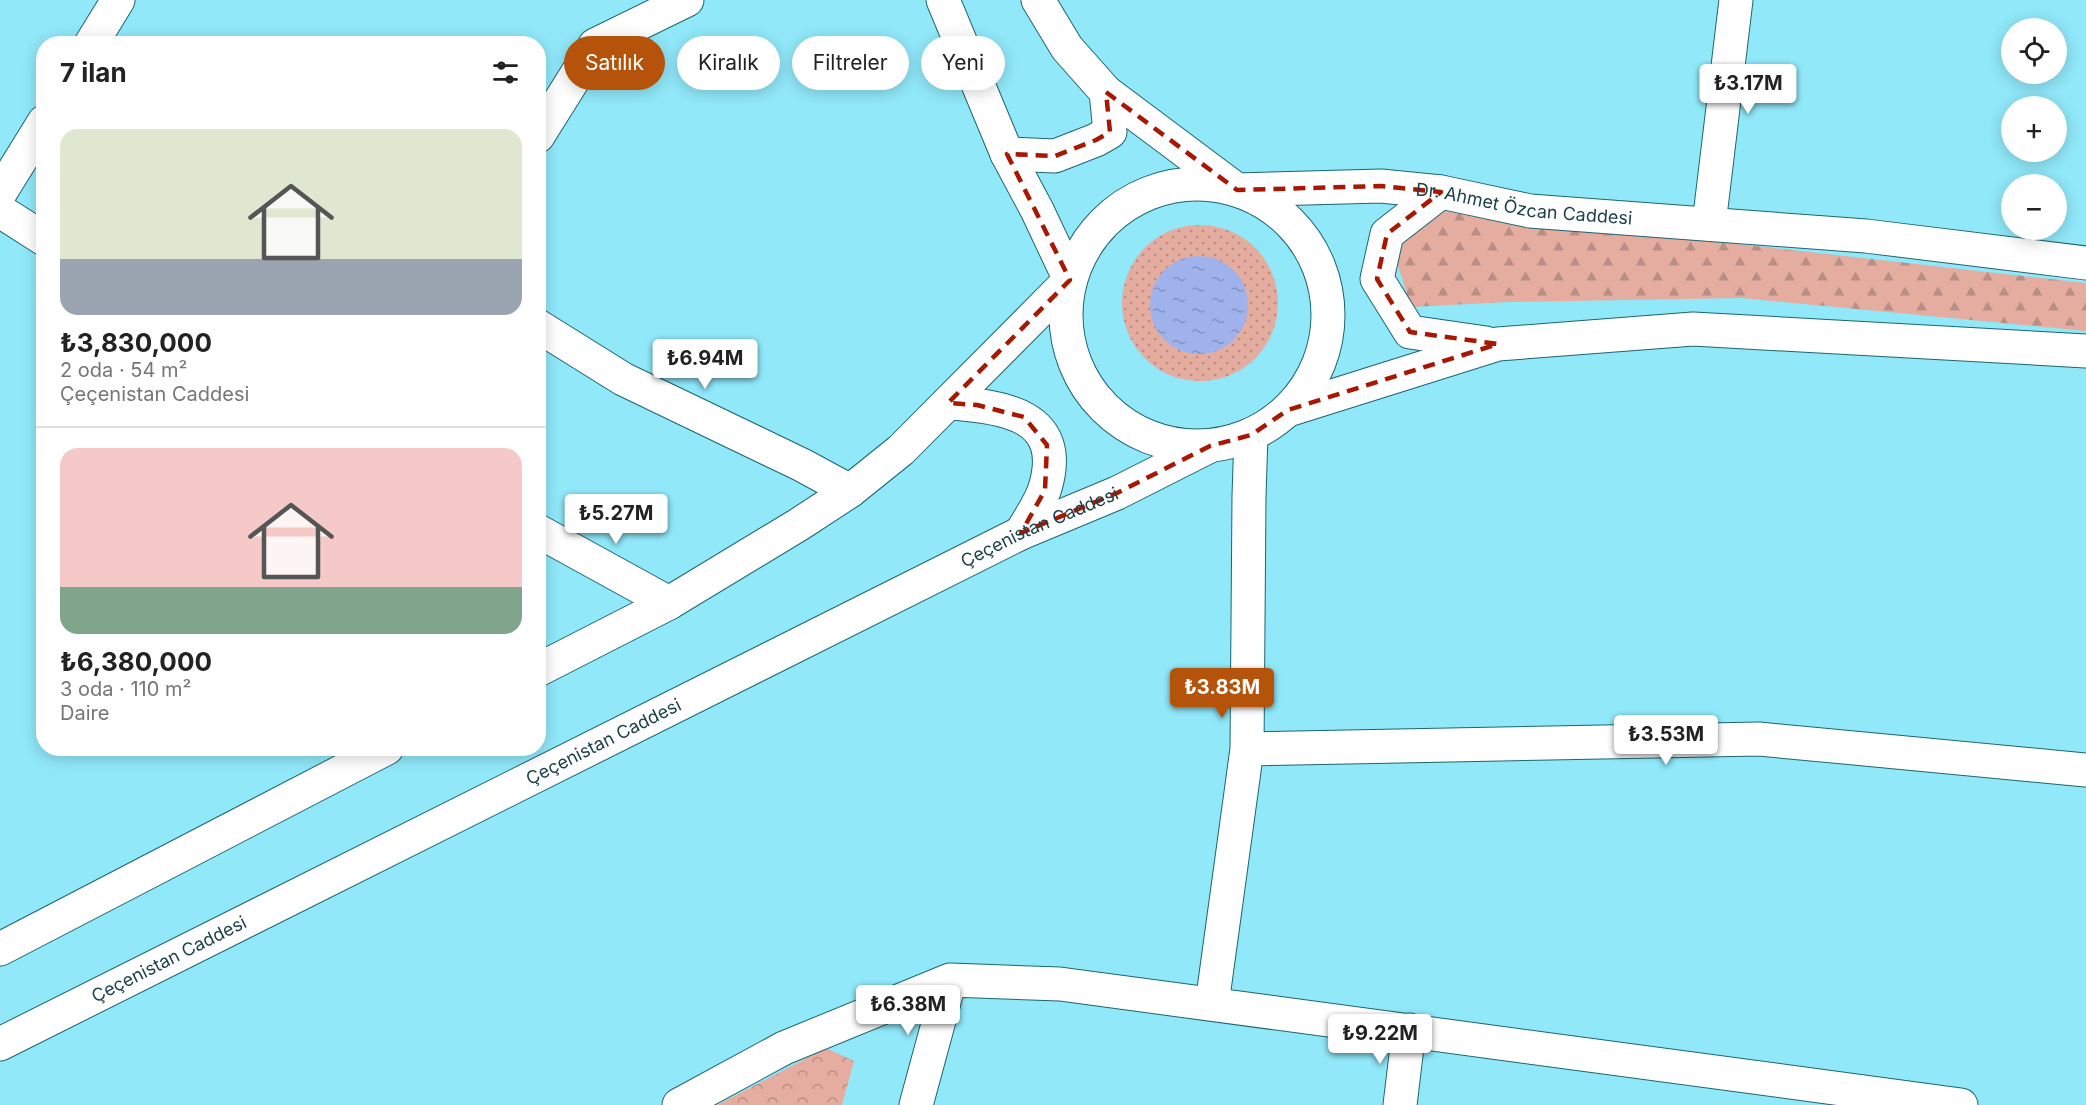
<!DOCTYPE html>
<html lang="tr">
<head>
<meta charset="utf-8">
<style>
	body { margin:0; font-family:Inter,sans-serif; background:#f6f6f6; color:#222; height:100vh; display:flex; flex-direction:column; font-size:22px; white-space:nowrap }
	* { box-sizing:border-box; margin:0 }
	p { font-size:20px; color:#767676 }
	.icon { flex:none; width:33px; height:33px; fill:none; stroke:currentColor; stroke-width:2; stroke-linecap:round; stroke-linejoin:round }
	.map { position:relative; flex:1; overflow:hidden }
	.panel { position:absolute; left:36px; top:36px; width:510px; height:720px; display:flex; flex-direction:column; background:#fff; border-radius:24px; box-shadow:0 3px 15px #0003 }
	.panel>* { flex:none }
	.top-card { position:absolute; left:564px; top:36px; width:570px; height:54px; display:flex; gap:12px }
	.buttons { position:absolute; left:2001px; top:18px; display:grid; gap:12px }
	.buttons a { display:grid; place-items:center; width:66px; height:66px; border-radius:50%; background:#fff; box-shadow:0 3px 15px #0003; font-size:30px }
	.price { position:absolute; translate:-50% -51px; padding:0 14px; border-radius:6px; background:#fff; color:#222; font-size:20px; line-height:39px; filter:drop-shadow(0 2px 3px #0008) }
	.price::after { content:''; position:absolute; left:50%; top:36px; width:18px; height:14px; margin-left:-9px; background:inherit; clip-path:polygon(0 0,100% 0,50% 100%) }
	.price.on { background:#b45309; color:#fff }
	ul { padding:0; list-style:none }
	li { display:grid; align-content:center; gap:12px; height:318px; padding:0 24px }
	li+li { border-top:2px solid #e0e0e0 }
	li span { display:grid; place-items:center; height:186px; border-radius:18px; color:#555 }
	li>.icon { margin-inline-start:auto }
	span .icon { width:108px; height:108px; fill:#fffc; stroke-width:1 }
	li b { font-size:26px }
	h2 { display:flex; justify-content:space-between; align-items:center; height:72px; padding:0 24px; font-size:26px }
	.pill { padding:0 21px; border-radius:27px; background:#fff; box-shadow:0 3px 15px #0003; font-size:21px; line-height:54px }
	.pill.on { background:#b45309; color:#fff }
	.map>svg:first-child { display:block }
	.grass { fill:url(#grass-dots) }
	.forest { fill:url(#forest-firs) }
	.park { fill:url(#park-crowns) }
	.water { fill:url(#water-ripples) }
	.lines { fill:none; stroke-linecap:round; stroke-linejoin:round }
	.minor-casing { stroke:#1d6571; stroke-width:35 }
	.major-casing { stroke:#1d6571; stroke-width:35 }
	.minor { stroke:#fff; stroke-width:33 }
	.major { stroke:#fff; stroke-width:33 }
	.marked { fill:none; stroke:#a81702; stroke-width:4.5; stroke-dasharray:12 8; stroke-linejoin:round }
	.labels { text-anchor:middle; stroke-width:4.5; stroke-linejoin:round; paint-order:stroke }
	.street-label { font-size:18px; fill:#1c4249; stroke:#f3fbfc }
</style>
</head>
<body>
<div class="map">
<svg width="2086" height="1105" viewBox="0 0 2086 1105">
	<defs>
		<pattern id="grass-dots" width="8" height="8" patternUnits="userSpaceOnUse" patternTransform="scale(1.5)"><rect width="8" height="8" fill="#e5aca0"/><path d="M2 2h.1M6 6h.1" fill="none" stroke="#b98e84" stroke-width="1.8" stroke-linecap="round"/></pattern>
		<pattern id="forest-firs" width="22" height="20" patternUnits="userSpaceOnUse" patternTransform="scale(1.5)"><rect width="22" height="20" fill="#e5aca0"/><path d="M5 1l3.5 6h-7zM16 11l3.5 6h-7z" fill="#b98e84"/></pattern>
		<pattern id="park-crowns" width="20" height="18" patternUnits="userSpaceOnUse" patternTransform="scale(1.5)"><rect width="20" height="18" fill="#e5aca0"/><path d="M2 6a3 3 0 1 1 6 0M12 15a3 3 0 1 1 6 0" fill="none" stroke="#b98e84"/></pattern>
		<pattern id="water-ripples" width="26" height="14" patternUnits="userSpaceOnUse" patternTransform="scale(1.5)"><rect width="26" height="14" fill="#a0b2eb"/><path d="M2 4q2-2 4 0t4 0M15 11q2-2 4 0t4 0" fill="none" stroke="#8292c0"/></pattern>
	</defs>
	<rect width="100%" height="100%" fill="#90e8f9"/>
	<path class="grass" d="M1122 303a78 78 0 1 1 156 0a78 78 0 1 1-156 0Z"/>
	<path class="forest" d="M1440,200L1569,225L2086,283V331L1742,298L1508,302L1411,307L1396,260L1409,231Z"/>
	<path class="park" d="M826,1048L854,1061L842,1105H717Z"/>
	<path class="water" d="M1150 305a49 49 0 1 1 98 0a49 49 0 1 1-98 0Z"/>
	<g class="lines">
		<defs>
			<path id="minor" d="M91,44L118,0
				M538,136L595,45L687,0
				M0,193L44,122
				M0,211L44,239
				M1709,224L1736,0
				M538,326L623,379L802,465L850,491
				M538,531L669,603
				M1247,749L1759,739L2086,770
				M1212,1004L1247,749L1249,496L1251,435
				M679,1105L784,1048L950,980L1060,984L1961,1105
				M916,1105L950,980
				M1400,1105L1409,1030"/>
			<g id="major">
				<path d="M943,0L1007,154L1037,210L1070,280"/>
				<path id="s1" d="M1038,0L1067,48L1106,92L1237,190L1381,186L1441,192L1530,211L1866,236L2086,263"/>
				<path d="M1007,154L1055,156L1096,140L1110,132L1106,92"/>
				<circle cx="1197" cy="315" r="131"/>
				<path d="M1441,192L1387,234L1377,279L1410,332L1486,343"/>
				<path d="M948,403C1003,406 1067,415 1045,488C1040,504 1029,519 1021,533"/>
				<path d="M1288,410L1498,344L1693,329L2086,351"/>
				<path d="M538,670L669,603L798,525L850,491L901,450L1070,280"/>
				<path d="M0,949L387,748"/>
				<path id="s2" d="M0,1044L1021,533L1117,493L1210,446"/>
			</g>
		</defs>
		<use href="#minor" class="minor-casing"/>
		<use href="#major" class="major-casing"/>
		<use href="#minor" class="minor"/>
		<use href="#major" class="major"/>
	</g>
	<path class="marked" d="M1106,92L1237,190L1381,186L1441,192L1387,234L1377,279L1410,332L1498,344L1288,410L1251,435L1210,446L1117,493L1021,533L1045,490L1047,445L1024,417L977,405L948,403L1070,280L1007,154L1055,156L1096,140L1110,132Z"/>
	<g class="labels">
		<g class="street-label">
			<text dy="6" stroke="none"><textPath href="#s1" startOffset="567">Dr. Ahmet Özcan Caddesi</textPath></text>
			<text dy="6" stroke="none"><textPath href="#s2" startOffset="1161">Çeçenistan Caddesi</textPath></text>
			<text dy="6" stroke="none"><textPath href="#s2" startOffset="675">Çeçenistan Caddesi</textPath></text>
			<text dy="6" stroke="none"><textPath href="#s2" startOffset="189">Çeçenistan Caddesi</textPath></text>
		</g>
	</g>
</svg>
<div class="buttons">
<a><svg class="icon" aria-label="locate" viewBox="0 0 24 24"><circle cx="12" cy="12" r="6"/><path d="M12 2v4M12 18v4M2 12h4M18 12h4"/></svg></a>
<a>+</a>
<a>−</a>
</div>
<b class="price" style="left:1748px;top:115px">₺3.17M</b>
<b class="price" style="left:705px;top:390px">₺6.94M</b>
<b class="price" style="left:616px;top:545px">₺5.27M</b>
<b class="price on" style="left:1222px;top:719px">₺3.83M</b>
<b class="price" style="left:1666px;top:766px">₺3.53M</b>
<b class="price" style="left:908px;top:1036px">₺6.38M</b>
<b class="price" style="left:1380px;top:1065px">₺9.22M</b>
<div class="top-card">
<a class="pill on">Satılık</a>
<a class="pill">Kiralık</a>
<a class="pill">Filtreler</a>
<a class="pill">Yeni</a>
</div>
<section class="panel">
<h2>7 ilan<svg class="icon" aria-label="filters" viewBox="0 0 24 24"><path d="M4 7h16M4 17h16"/><circle cx="9" cy="7" r="2"/><circle cx="15" cy="17" r="2"/></svg></h2>
<ul>
<li><span style="background:linear-gradient(#dfe7d0 70%,#9aa5b1 0)"><svg class="icon" aria-label="home" viewBox="0 0 24 24"><path d="M3 11l9-7 9 7M6 9v11h12V9"/></svg></span><div><b>₺3,830,000</b><p>2 oda · 54 m²</p><p>Çeçenistan Caddesi</p></div></li>
<li><span style="background:linear-gradient(#f6c9c9 75%,#7fa58c 0)"><svg class="icon" aria-label="home" viewBox="0 0 24 24"><path d="M3 11l9-7 9 7M6 9v11h12V9"/></svg></span><div><b>₺6,380,000</b><p>3 oda · 110 m²</p><p>Daire</p></div></li>
</ul>
</section>
</div>
</body>
</html>
